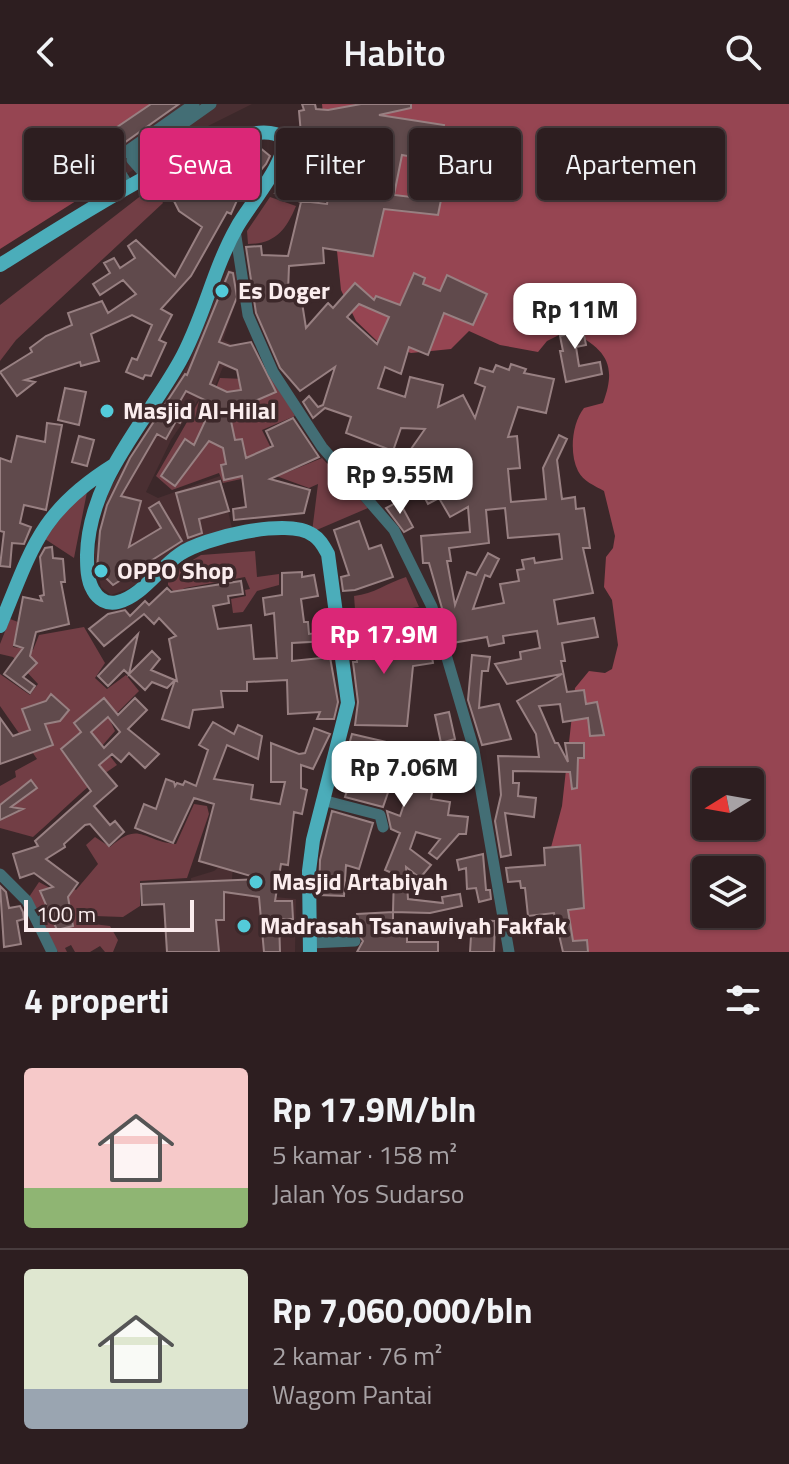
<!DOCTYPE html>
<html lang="id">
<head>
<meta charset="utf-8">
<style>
	body { margin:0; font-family:"Titillium Web",sans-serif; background:#352729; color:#f1f3f6; height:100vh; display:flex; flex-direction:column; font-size:30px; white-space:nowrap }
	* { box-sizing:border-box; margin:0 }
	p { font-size:26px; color:#a7a2a5 }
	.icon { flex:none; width:44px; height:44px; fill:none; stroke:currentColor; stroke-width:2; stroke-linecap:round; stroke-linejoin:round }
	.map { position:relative; height:848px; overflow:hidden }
	.details { display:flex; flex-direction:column; background:#2d1e20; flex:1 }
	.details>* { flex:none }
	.top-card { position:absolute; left:24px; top:24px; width:742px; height:72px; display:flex; gap:16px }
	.needle { width:52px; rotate:259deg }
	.controls { position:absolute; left:692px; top:664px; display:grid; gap:16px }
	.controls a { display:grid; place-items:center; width:72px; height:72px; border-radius:8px; background:#2d1e20; box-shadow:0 2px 6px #0004,0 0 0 2px #483c3e; font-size:40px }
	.scale { position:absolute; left:24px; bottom:20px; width:170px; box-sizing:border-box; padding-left:8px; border:4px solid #fbedee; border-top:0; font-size:22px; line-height:28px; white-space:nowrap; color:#fbedee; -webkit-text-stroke:6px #3c282a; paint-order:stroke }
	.price { position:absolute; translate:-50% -68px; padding:0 18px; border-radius:16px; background:#fff; color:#222; font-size:26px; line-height:52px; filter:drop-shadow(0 2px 4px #0008) }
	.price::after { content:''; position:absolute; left:50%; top:48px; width:24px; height:18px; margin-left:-12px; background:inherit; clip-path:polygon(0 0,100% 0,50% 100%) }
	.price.active { background:#db2777; color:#fff }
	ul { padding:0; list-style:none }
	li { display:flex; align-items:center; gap:24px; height:200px; padding:0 24px }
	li+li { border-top:2px solid #483c3e }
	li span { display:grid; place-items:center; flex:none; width:224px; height:160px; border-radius:8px; color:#555 }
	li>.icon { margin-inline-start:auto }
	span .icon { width:96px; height:96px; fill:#fffc; stroke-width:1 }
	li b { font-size:34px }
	h2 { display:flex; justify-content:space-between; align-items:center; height:96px; padding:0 24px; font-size:34px }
	.chip { padding:0 28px; border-radius:8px; background:#2d1e20; box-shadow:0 2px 6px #0004,0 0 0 2px #483c3e; font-size:28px; line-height:72px }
	.chip.active { background:#db2777; color:#fff }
	header { display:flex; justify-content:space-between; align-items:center; height:104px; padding:0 24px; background:#2d1e20; font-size:36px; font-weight:600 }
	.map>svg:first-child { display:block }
	.built { fill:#4a2f32 }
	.green { fill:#723e45 }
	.water { fill:#964552; fill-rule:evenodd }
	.building { fill:#604a4c; stroke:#988082; stroke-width:2; fill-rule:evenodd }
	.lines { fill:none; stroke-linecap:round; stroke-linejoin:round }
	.minor { stroke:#436e75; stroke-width:11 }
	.major { stroke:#4badba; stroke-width:14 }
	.poi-dot { fill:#53cbda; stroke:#3c282a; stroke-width:3 }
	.labels { text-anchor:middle; stroke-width:7; stroke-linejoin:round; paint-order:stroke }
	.poi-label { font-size:24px; font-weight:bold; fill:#fbedee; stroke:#3c282a; text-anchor:start }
</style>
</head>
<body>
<header><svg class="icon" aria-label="back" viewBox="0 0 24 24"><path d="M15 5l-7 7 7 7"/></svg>Habito<svg class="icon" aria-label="search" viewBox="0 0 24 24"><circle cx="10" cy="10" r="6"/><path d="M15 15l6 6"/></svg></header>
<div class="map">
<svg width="789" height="848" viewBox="0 0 789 848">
	<rect width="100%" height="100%" fill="#3c282a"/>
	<path class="built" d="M177,0H252L202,25L108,81L96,59Z
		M227,165L238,169L242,179L223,236L236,242L232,265L223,263L209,296L200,293L171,336L146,388L158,394L220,372L232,424L128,485L111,491L101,483L94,450L108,387L188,261Z
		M222,760L233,762L231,789L296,795L295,848H194L191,774L214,767Z"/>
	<path class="green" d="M147,87L157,88L163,99L16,236L0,257V201Z
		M270,93L296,102C286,126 275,140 248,140L247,127Z
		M268,263L295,312L262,326L275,352L281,353L288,368L322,354L368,404L312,428L318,380L309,384L268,369L223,379L219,369L172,386L156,372L199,297L211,296L220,274L246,275Z
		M87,388L74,454L45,435L78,391Z
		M255,447L257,473L279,470V481L257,487L243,508L233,509L231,495L246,492L245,486L250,485L245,473L185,484L175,489L168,481V471L201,451Z
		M406,473L419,503L378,509L371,516L356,518L354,492C374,490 387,479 406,473Z
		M10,515L18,518L13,543L33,546L39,531L84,523L105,559L95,574L107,585L126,571L139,587L110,616L115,627L102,642L117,661C86,681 62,708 33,733L0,724V716L13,709L0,702V682L16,673L15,667L37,655L0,602V570L30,591L38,580L13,553L0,550V540Z
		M194,700L207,702L209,710L187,774L140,777V802L123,813L94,812L93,820L110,822L118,836L113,848H105L100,842L90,848H75L71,841L65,844L67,848H58L29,793L39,778L50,784L59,777L76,786L98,760L86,741L95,733L110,743C140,716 142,737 176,740Z"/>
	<path class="water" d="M0,0H174L95,58L106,78L0,145Z
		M322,0H789V848H565L549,751L562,702L575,584L589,567L605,569L612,565L618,541L612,496L604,483L606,453L613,444L615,432L604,387C595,382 583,377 578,367C569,349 572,319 584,304L603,299C618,259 605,245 569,226L547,237L538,248L500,241L469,227L451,245L411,249L377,237L356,217L341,186ZM706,678H750V722H706ZM706,766H750V810H706Z"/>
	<path class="building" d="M151,0H179L107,51L98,36Z
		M302,0H315L316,5L328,6L361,0H411V4L379,11L444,21L437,61L442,62L439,81H444L438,111L384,105L373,152L323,144L324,159L289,162L288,188L300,186L306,224L328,199L333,204L355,179L374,196L376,192L400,201L414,169L425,174L423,180L440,187L447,171L487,190L473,221L444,209L428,251L409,243L401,270L385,263L378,284L405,293L410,273L443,281L438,303L463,291L475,314L485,283L475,279L480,264L493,268L496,261L509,266L511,260L526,265L524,269L554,275L546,309L518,303L508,333L517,332L520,364L508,365L511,398L546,395L543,364L559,331L567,335L557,356L562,395L575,393L576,405L584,404L590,444H583L593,489L554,496L558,520L594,514L598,533L562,539L565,557H561L567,588L584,586L586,600L597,598L604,631L590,632L588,614L563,618L560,600L539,602L555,639H558L568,658L565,639H584V654H578L577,684L572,685L570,668L513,667V679H519L518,692L536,694L534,713L505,709L511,751L501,753L495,717L501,691L498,652L539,653L536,630L517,597L562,570L507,580L495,560L521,555L520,548L540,544L537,527L503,532L504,539L489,542L487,533L452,539L429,459H423L421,432L470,428L468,403L450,413L439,394L428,400L421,387L433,381L411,345L425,325L401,324L393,347L346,329L351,313L325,304L313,314L303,298L309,292L318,303L323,301L335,263L300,287L280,264L256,209L246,143L261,142L262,151L288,152L301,98L275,89L295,58L296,30H301L299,7L304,6ZM339,23L343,48L321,44L320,25ZM402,51L425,55L419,94L394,91ZM310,79L330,82L327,100L301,97ZM359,200L389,213L377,240L347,213ZM505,404L508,434L559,430L562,455L535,459L534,454L522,456L524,465L517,466L519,477L500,480L504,499L473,505L485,471L490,473L499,455L488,449L476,471L467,468L455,501L447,457H451L449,444L489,439L486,406Z
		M259,43L270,52L266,60L261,66L258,63L242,85L231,110L227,108L191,172L161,205L172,211L159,236L166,239L151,272L145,271L143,275L126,268L132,254L137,256L152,221L132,211L91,230L99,257L81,262L80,258L25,276L35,278L17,292L0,268L32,248L30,244L46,232L72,221L68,209L102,197L108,209L136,190L123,176L100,191L93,180L110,169L104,159L114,154L120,164L135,154L128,142L136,136L175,173L202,123L179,107L174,97L208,71L218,87L237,60L243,64Z
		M105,56L115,76L103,85L90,65Z
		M229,168L233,169L237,193L219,238L230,242L251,238L276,288L255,297L257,308L231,317L235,336L242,335L246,354L273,342L266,327L293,314L319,353L270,375L310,386L304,409L234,416L233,405L246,403L242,372L224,376L221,361L226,360L223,344L209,337L175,382L161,372L185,335L194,341L213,300L186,287L176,304L185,309L180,319L176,317L166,335L157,330L121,392L141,397L129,443L161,424L149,404L159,398L182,437L113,481L97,465L100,427L107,401L130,354L185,270L187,271ZM219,258L237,266L241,286L227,288L210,280Z
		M580,211L586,241L576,243L579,262L600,258L602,270L566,278L560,247H563L560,232L564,231L561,215Z
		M65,284L86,288L79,321L58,316Z
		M47,319L62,321L46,406L24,401L20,419L31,423L24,440L12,439L10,463L0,462L4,428L0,427V354L11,358L17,332L45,338Z
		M79,332L94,336L87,362L72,358Z
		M368,351L387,368L373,387L354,367Z
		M220,377L229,407L199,415L202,429L188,434L176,389Z
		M399,397L413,423L404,428L386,404Z
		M359,417L369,445L381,441L393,473L355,486L343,487L341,473L349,471L334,426Z
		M52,443L53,454L63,455L65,478H61L69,520L36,528L30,552L37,559L23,573L35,582L30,589L4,570L23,544L14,541L23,493L42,497L40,492L44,491L40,453L45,444Z
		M302,468V473L314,471L318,492L301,495L304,518H308L309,530L327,528L328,537L292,539V557L330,553L338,598L334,615H317L320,608L288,610L287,576L247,578V587H221L223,603L193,606L189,624L162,615L175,576L167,584L152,578L145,586L124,566L108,582L98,572L138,530L129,570L152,547L160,555L151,566L177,577L169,535L176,532L159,514L154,520L144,510L104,542L89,525L108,510L125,506L130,512L145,497L149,501L167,484L171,488L241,477L243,490L228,492L229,499L213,502L218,525L251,521L254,555L277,554L274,509L265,511L263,494L282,491V469Z
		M393,512L398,554L417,552L416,546L431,547L433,559L413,562L407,622L355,621L358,598L353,558H357L356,549L367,548L366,534L353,535L352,525L377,521L376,514Z
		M426,512L435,543L419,546L413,514Z
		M472,551L490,553L488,567H482L479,604L499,600L511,635L482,641L468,596Z
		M51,590L69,606L60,617L45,620L53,641L0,660V614L13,632L30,626L22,605L46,597Z
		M104,594L118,611L135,594L147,606L128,625L159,650L145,664L129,649L121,658L112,650L99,661L117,682L94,702L110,721L115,717L124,728L109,742L90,720L85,721L64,740L65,743L46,755L78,779L68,793L73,822L57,826L40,787L53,783L34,769L20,774L13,750L38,742L35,737L91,687L61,645L81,628L74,619ZM108,613L120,628L104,644L91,628Z
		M449,608L455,635L441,639L435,611Z
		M213,618L234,630L238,621L262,632L258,655L227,641L214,675L253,681L251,695L280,700L285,678H271V639L299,650L305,649L314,624L330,630L313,665L301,661V684L307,686L302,710L294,708L288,761L281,760L275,797H292L293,815H279L280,848H264L259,793L224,788V816H216L219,848H167L164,800L142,801L141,780L261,775L199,757L214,700L194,694L173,739L135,724L144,700L156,705L166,675L174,678L175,682L177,679L183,681L185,677L196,682L208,646L199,641Z
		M352,630L412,644L413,640L439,644L431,695L450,698L448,711L468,713L466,730H459L437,755L429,749L440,735L416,728L410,745L431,761L420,774L406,763L408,795L443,799L442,793L460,790L462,802L430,809L393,808L394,770L385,766L400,729L391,725L387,707L400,712L411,680L392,677L383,703L345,693L348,683L338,679Z
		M31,676L37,684L11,703L23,705L0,716V701Z
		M332,707L373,719L359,765L346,761L344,792L319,791L320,756Z
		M580,741L584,804L568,806L573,837L587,836L588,848H563L554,809L528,812L525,784H521L520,777L508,778L506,764L545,761L544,744Z
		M483,750L486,786H490L491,795L479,798L476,784L467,785L466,764L459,766L457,756Z
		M0,782L6,788L9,804L20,802L23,808L24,815L17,817L21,840L4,843Z
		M393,808V824L407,825V838H438V848H357L363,837L357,829V810Z
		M472,816L495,817L494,848H470Z"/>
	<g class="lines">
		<path class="minor" d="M146,72L132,56L211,0
			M129,83L113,57L194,0
			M235,126L248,211L273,268L322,343L394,426L432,503L474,646L509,848
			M326,697L380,711L383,723
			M0,770L27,797L52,848
			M310,839L355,837"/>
		<path class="major" d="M0,161C45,134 242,0 283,34C290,54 248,103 237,123C213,165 204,214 180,257C145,320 89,375 87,451C87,462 87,476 93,486C98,495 107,501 118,498C142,492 159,464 180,450C203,434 288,413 313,431C320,435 324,443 328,450L348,599L313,736L309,767L310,848
			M0,522C32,444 40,407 114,361"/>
	</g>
	<g class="poi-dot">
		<circle cx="222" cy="187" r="8"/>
		<circle cx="107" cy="307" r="8"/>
		<circle cx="101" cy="467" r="8"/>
		<circle cx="256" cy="778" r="8"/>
		<circle cx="244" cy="822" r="8"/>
	</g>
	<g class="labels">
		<g class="poi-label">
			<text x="238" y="195">Es Doger</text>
			<text x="123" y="315">Masjid Al-Hilal</text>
			<text x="117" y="475">OPPO Shop</text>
			<text x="272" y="786">Masjid Artabiyah</text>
			<text x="260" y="830">Madrasah Tsanawiyah Fakfak</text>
		</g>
	</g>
</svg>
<div class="controls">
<a><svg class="needle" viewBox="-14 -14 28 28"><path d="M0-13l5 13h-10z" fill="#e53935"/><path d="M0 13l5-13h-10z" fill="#a7a2a5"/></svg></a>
<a><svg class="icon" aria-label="layers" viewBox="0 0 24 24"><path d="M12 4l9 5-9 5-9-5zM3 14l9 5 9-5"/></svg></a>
</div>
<div class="scale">100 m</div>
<b class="price" style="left:575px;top:247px">Rp 11M</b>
<b class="price" style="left:400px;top:412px">Rp 9.55M</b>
<b class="price active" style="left:384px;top:572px">Rp 17.9M</b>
<b class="price" style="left:404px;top:705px">Rp 7.06M</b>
<div class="top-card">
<a class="chip">Beli</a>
<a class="chip active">Sewa</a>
<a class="chip">Filter</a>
<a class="chip">Baru</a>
<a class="chip">Apartemen</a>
</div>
</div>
<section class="details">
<h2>4 properti<svg class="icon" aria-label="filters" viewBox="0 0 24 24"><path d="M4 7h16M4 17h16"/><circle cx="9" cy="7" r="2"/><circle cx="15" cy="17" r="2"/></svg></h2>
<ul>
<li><span style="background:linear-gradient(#f6c9c9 75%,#8fb573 0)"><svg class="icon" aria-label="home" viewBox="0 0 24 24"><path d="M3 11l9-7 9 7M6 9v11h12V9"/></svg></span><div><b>Rp 17.9M/bln</b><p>5 kamar · 158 m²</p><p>Jalan Yos Sudarso</p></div></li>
<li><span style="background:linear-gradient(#dfe7d0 75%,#9aa5b1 0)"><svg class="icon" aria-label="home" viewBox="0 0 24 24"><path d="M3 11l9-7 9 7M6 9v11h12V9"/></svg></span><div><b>Rp 7,060,000/bln</b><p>2 kamar · 76 m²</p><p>Wagom Pantai</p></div></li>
</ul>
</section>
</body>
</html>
